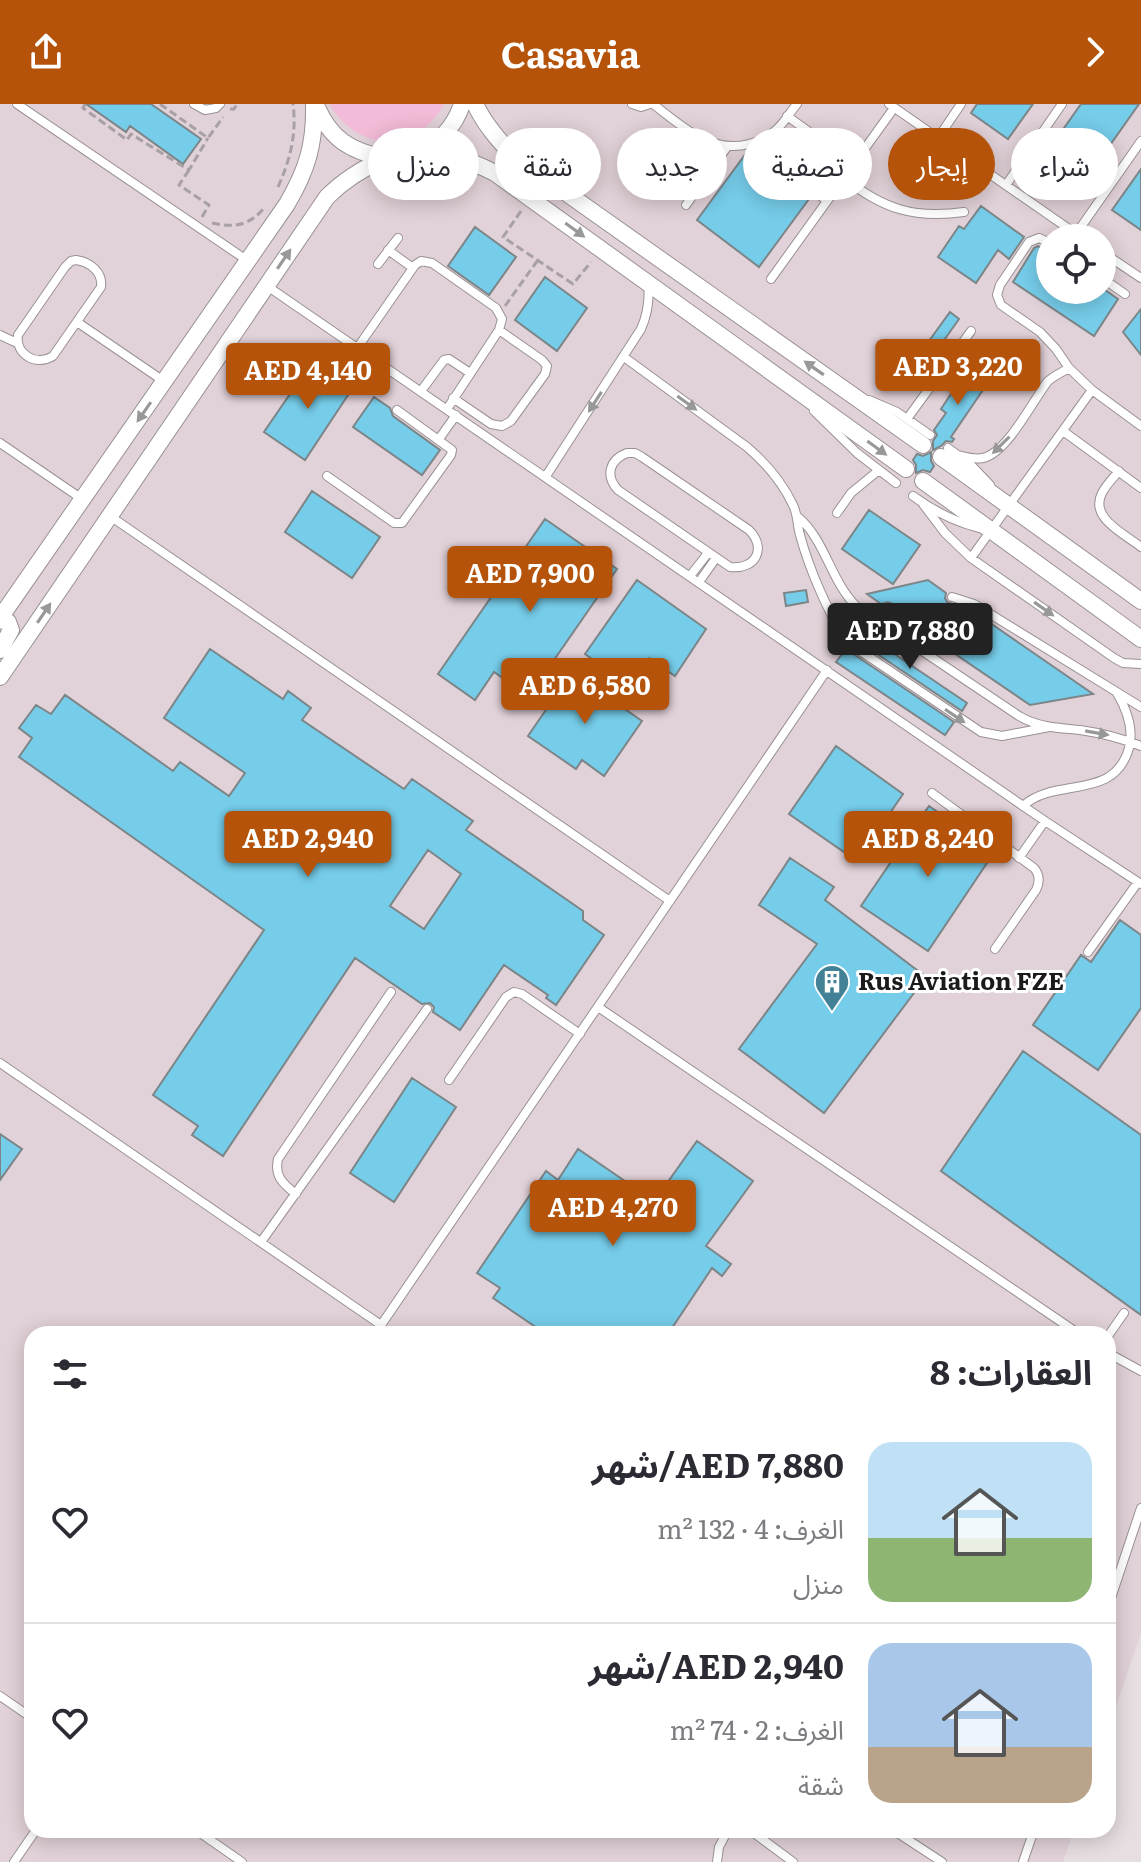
<!DOCTYPE html>
<html lang="ar">
<head>
<meta charset="utf-8">
<style>
	body { margin:0; font-family:Literata,"Noto Sans Arabic",serif; background:#f7f7f7; color:#2b2b33; direction:rtl; height:100vh; display:flex; flex-direction:column; font-size:30px; white-space:nowrap }
	* { box-sizing:border-box; margin:0 }
	p { font-size:26px; color:#7c7c81 }
	.icon { flex:none; width:44px; height:44px; fill:none; stroke:currentColor; stroke-width:2; stroke-linecap:round; stroke-linejoin:round }
	.map { position:relative; flex:1; overflow:hidden; direction:ltr }
	.panel { position:absolute; left:24px; top:1222px; width:1092px; height:512px; display:flex; flex-direction:column; background:#fff; border-radius:24px; box-shadow:0 4px 20px #0003; direction:rtl }
	.panel>* { flex:none }
	.guide { position:absolute; left:24px; top:24px; width:1094px; height:72px; direction:rtl; display:flex; gap:16px }
	.controls { position:absolute; left:1036px; top:120px; display:grid; gap:16px }
	.controls a { display:grid; place-items:center; width:80px; height:80px; border-radius:50%; background:#fff; box-shadow:0 4px 20px #0003; font-size:40px }
	.price { position:absolute; translate:-50% -68px; padding:0 18px; border-radius:8px; background:#b45309; color:#fff; font-size:26px; line-height:52px; filter:drop-shadow(0 2px 4px #0008) }
	.price::after { content:''; position:absolute; left:50%; top:48px; width:24px; height:18px; margin-left:-12px; background:inherit; clip-path:polygon(0 0,100% 0,50% 100%) }
	.price.active { background:#222; color:#fff }
	ul { padding:0; list-style:none }
	li { display:flex; align-items:center; gap:24px; height:200px; padding:0 24px }
	li+li { border-top:2px solid #e1e1e2 }
	li span { display:grid; place-items:center; flex:none; width:224px; height:160px; border-radius:24px; color:#555 }
	li>.icon { margin-inline-start:auto }
	span .icon { width:96px; height:96px; fill:#fffc; stroke-width:1 }
	li b { font-size:34px }
	h2 { display:flex; justify-content:space-between; align-items:center; height:96px; padding:0 24px; font-size:34px }
	.tag { padding:0 28px; border-radius:36px; background:#fff; box-shadow:0 4px 20px #0003; font-size:28px; line-height:72px }
	.tag.active { background:#b45309; color:#fff }
	header { display:flex; justify-content:space-between; align-items:center; height:104px; padding:0 24px; background:#b45309; color:#fff; font-size:36px; font-weight:700 }
	.map>svg:first-child { display:block }
	.built { fill:#e1d1d8; fill-rule:evenodd }
	.green { fill:#f2bbd7 }
	.building { fill:#76cdea; stroke:#7c8588; stroke-width:2; fill-rule:evenodd }
	.lines { fill:none; stroke-linecap:round; stroke-linejoin:round }
	.lane-casing { stroke:#9a9195; stroke-width:10 }
	.street-casing { stroke:#9a9195; stroke-width:18 }
	.path { stroke:#a7a0a4; stroke-width:3; stroke-dasharray:8 4; stroke-linecap:butt }
	.lane { stroke:#fff; stroke-width:8 }
	.street { stroke:#fff; stroke-width:16 }
	.oneway { fill:#999898 }
	.labels { text-anchor:middle; stroke-width:6; stroke-linejoin:round; paint-order:stroke }
	.poi-label { font-size:24px; font-weight:bold; fill:#1c191b; stroke:#fff; text-anchor:start }
</style>
</head>
<body>
<header><svg class="icon" aria-label="forward" viewBox="0 0 24 24"><path d="M9 5l7 7-7 7"/></svg>Casavia<svg class="icon" aria-label="share" viewBox="0 0 24 24"><path d="M12 15V3M7 8l5-5 5 5M5 13v7h14v-7"/></svg></header>
<div class="map">
<svg width="1141" height="1758" viewBox="0 0 1141 1758">
	<rect width="100%" height="100%" fill="#e7dee2"/>
	<path class="built" d="M0,0H1141V1529L1108,1626V1230H32V1726H1074L1063,1758H0ZM1050,134H1102V186H1050Z"/>
	<path class="green" d="M330,0H444C417,50 357,49 330,0Z"/>
	<path class="building" d="M86,0H151L201,35L183,60L130,22L126,28Z
		M977,0H1033L1008,35L971,9Z
		M1081,0H1139L1079,85L1040,58Z
		M747,48L809,95L759,163L697,116Z
		M1141,65V126L1112,106Z
		M981,102L1024,133L1009,155L998,146L976,179L938,153L959,122L964,125Z
		M475,123L516,153L489,191L448,162Z
		M1038,142L1050,150V186H1105L1118,195L1094,232L1013,178L1034,144Z
		M545,173L587,204L557,247L515,216Z
		M1141,205V251L1123,228Z
		M950,208L959,215L918,273L908,266Z
		M312,258L352,285L305,356L264,328Z
		M967,266L987,280L951,333L954,335L952,338L946,337L941,342L933,346V337L937,331L934,326L946,309L941,305Z
		M374,293L390,304L393,312L440,346L422,371L353,323Z
		M931,348V357L934,362L930,368L923,366L916,369V361L913,356L917,350L923,352Z
		M312,387L380,433L352,474L285,428Z
		M869,406L920,441L893,480L842,445Z
		M545,415L617,465L529,592L494,568L475,596L438,570Z
		M637,476L706,525L675,572L649,554L629,581L585,550Z
		M928,476L946,489L945,494L947,498L977,510L1093,590L1030,601L895,509L896,504L893,500L888,498L881,500L867,490Z
		M806,486L808,498L786,502L784,489Z
		M859,526L967,599L962,607L858,537L855,533Z
		M210,545L283,595L288,587L311,604L302,616L404,685L412,675L473,717L466,726L583,807V816L604,831L556,901L546,894L548,891L504,861L460,926L433,908L434,903L430,899L422,900L355,854L223,1052L192,1031L198,1022L153,991L264,826L19,653L32,634L19,624L36,601L51,610L65,591L173,667L180,658L229,692L245,669L164,614ZM428,746L461,770L424,825L390,802Z
		M846,545L954,618L945,631L836,558Z
		M572,568L642,617L604,672L582,656L576,665L528,632Z
		M836,642L903,690L857,757L789,710Z
		M929,702L995,747L928,847L861,802Z
		M790,754L834,783L825,796L926,873L824,1009L739,945L817,840L759,801Z
		M1120,816L1141,831V904L1098,966L1033,921L1081,851L1091,858Z
		M1023,947L1141,1031V1211L941,1067Z
		M412,974L456,1003L394,1098L350,1069Z
		M0,1030L22,1045L0,1076Z
		M697,1037L753,1077L706,1142L731,1160L722,1172L712,1164L668,1230H546L493,1194L500,1184L477,1169L546,1067L558,1076L578,1045L635,1084L616,1111L635,1124Z"/>
	<g class="lines">
		<defs>
			<path id="lane" d="M17,0L248,157
				M194,0L205,6L216,4L220,0
				M632,0L641,3L650,0
				M653,0C682,22 710,50 749,40C759,38 769,33 777,25C785,18 790,8 797,0
				M889,0L1082,134
				M787,12L854,60
				M938,34L961,0
				M787,65L827,97
				M844,74C883,105 914,115 964,108
				M1006,81L1062,0
				M686,101L727,43
				M1076,130L1141,37
				M1050,139L1039,134L1029,138L1000,181L997,191L1001,201L1040,228L1056,245L1069,264L1092,286L1141,322
				M388,146L413,164
				M1102,148L1141,174
				M76,156C90,158 103,168 101,183L53,252C36,263 15,250 18,231L65,163L71,157Z
				M378,160L398,134
				M1102,174L1125,190
				M771,175L894,4
				M267,182L1045,717L1141,780
				M77,218L165,278
				M0,231L17,239
				M358,243L415,161L421,157L432,159L496,204L502,215L499,226L447,305
				M624,253L747,343C767,360 782,378 793,401C798,411 797,421 800,431C808,461 832,522 853,542L981,628L1002,632L1049,623
				M421,287L444,256L449,255L470,269
				M453,294L491,320L502,322L511,317L545,270L547,262L542,256L499,226
				M869,296L897,308L930,331
				M814,307L857,349L896,379
				M907,315L971,227
				M1063,327L1141,384
				M439,335L456,311
				M0,339L82,395
				M948,344L970,360L990,381
				M627,349H635L642,353L749,426C767,444 756,466 730,463L618,386C605,372 609,356 627,349Z
				M957,351C966,353 974,356 983,354C1007,349 1032,298 1048,277L1055,272L1069,264
				M1119,367C1113,374 1106,381 1102,389C1089,414 1125,430 1141,443
				M327,372L394,419H402L451,351L452,346L397,306
				M546,372L641,225C648,209 650,196 648,179
				M913,392C932,406 956,418 979,424
				M923,400L945,429L971,454L1114,554L1123,559L1141,560
				M837,409L851,389L879,366
				M110,412L670,797
				M797,412C826,436 830,477 857,503L1019,612C1038,623 1057,624 1080,626C1101,629 1121,634 1141,642
				M971,454L1092,286
				M690,472L708,449
				M699,478L716,454
				M952,493L974,500L1141,603
				M868,511L889,505
				M932,689L1034,764C1040,771 1040,778 1036,786L995,845
				M1023,702C1055,672 1114,698 1129,644C1134,625 1127,606 1117,589
				M1019,754L1045,717
				M1088,848L1138,778
				M598,903L1079,1230
				M0,959L381,1221
				M449,976L506,893L514,888L522,890L580,930
				M296,1090C283,1080 274,1072 278,1055L391,888
				M261,1138L427,905
				M375,1230L827,566
				M1108,1232L1124,1209
				M1108,1249L1141,1267
				M1108,1503L1141,1404
				M0,1592L32,1614
				M196,1726L242,1758
				M750,1726L793,1758
				M893,1726L942,1758
				M14,1758L36,1726
				M717,1758L719,1743L728,1726
				M1023,1758L1034,1726"/>
			<path id="street" d="M475,0C485,21 498,36 514,52L923,341
				M316,1C330,35 351,48 386,54
				M416,49C438,41 455,22 462,0
				M407,52C442,49 464,53 495,69L906,365
				M941,353L1141,497
				M923,377L1141,535
				M0,514L287,100C307,66 315,40 314,0
				M0,516L8,518L11,526L0,546
				M0,573L327,93C345,75 363,64 386,54"/>
		</defs>
		<use href="#lane" class="lane-casing"/>
		<use href="#street" class="street-casing"/>
		<path class="path" d="M85,0L83,4L127,36L131,30L189,66L208,34
			M160,0L208,34L223,13
			M230,5H234L237,0
			M189,66L179,81L209,101L202,113
			M278,83C290,56 297,30 293,0
			M521,107L503,133L573,180L591,158
			M212,119C235,124 249,122 265,103
			M505,202L538,156"/>
		<use href="#lane" class="lane"/>
		<use href="#street" class="street"/>
	</g>
	<defs><path id="oneway-solid" d="M-6-.8H1V-3.2L6.5 0L1 3.2V.8H-6Z" transform="scale(2)"/></defs>
	<g class="oneway">
		<use href="#oneway-solid" transform="translate(575 126) rotate(36)"/>
		<use href="#oneway-solid" transform="translate(284 155) rotate(-56)"/>
		<use href="#oneway-solid" transform="translate(814 264) rotate(-145)"/>
		<use href="#oneway-solid" transform="translate(595 298) rotate(123)"/>
		<use href="#oneway-solid" transform="translate(687 299) rotate(36)"/>
		<use href="#oneway-solid" transform="translate(144 308) rotate(125)"/>
		<use href="#oneway-solid" transform="translate(1001 341) rotate(135)"/>
		<use href="#oneway-solid" transform="translate(877 344) rotate(36)"/>
		<use href="#oneway-solid" transform="translate(1044 505) rotate(35)"/>
		<use href="#oneway-solid" transform="translate(44 509) rotate(-56)"/>
		<use href="#oneway-solid" transform="translate(955 612) rotate(34)"/>
		<use href="#oneway-solid" transform="translate(1097 629) rotate(10)"/>
	</g>
	<defs>
		<symbol id="building-pin" viewBox="-11 -11 22 30"><path d="M0 17L-7.5 6A9.5 9.5 0 1 1 7.5 6Z" fill="#438296" stroke="#fff"/><path d="M-4-6H4V6H1V3H-1V6H-4ZM-2.5-4.3h1.7v1.8h-1.7ZM.8-4.3h1.7v1.8H.8ZM-2.5-1h1.7V.8h-1.7ZM.8-1h1.7V.8H.8Z" fill="#fff"/></symbol>
	</defs>
	<g fill-rule="evenodd">
		<use href="#building-pin" x="812" y="858" width="40" height="54"/>
	</g>
	<g class="labels">
		<g class="poi-label">
			<text x="858" y="886">Rus Aviation FZE</text>
		</g>
	</g>
</svg>
<div class="controls">
<a><svg class="icon" aria-label="locate" viewBox="0 0 24 24"><circle cx="12" cy="12" r="6"/><path d="M12 2v4M12 18v4M2 12h4M18 12h4"/></svg></a>
</div>
<b class="price" style="left:958px;top:303px">AED 3,220</b>
<b class="price" style="left:308px;top:307px">AED 4,140</b>
<b class="price" style="left:530px;top:510px">AED 7,900</b>
<b class="price active" style="left:910px;top:567px">AED 7,880</b>
<b class="price" style="left:585px;top:622px">AED 6,580</b>
<b class="price" style="left:308px;top:775px">AED 2,940</b>
<b class="price" style="left:928px;top:775px">AED 8,240</b>
<b class="price" style="left:613px;top:1144px">AED 4,270</b>
<div class="guide">
<a class="tag">شراء</a>
<a class="tag active">إيجار</a>
<a class="tag">تصفية</a>
<a class="tag">جديد</a>
<a class="tag">شقة</a>
<a class="tag">منزل</a>
</div>
<section class="panel">
<h2>العقارات: 8<svg class="icon" aria-label="filters" viewBox="0 0 24 24"><path d="M4 7h16M4 17h16"/><circle cx="9" cy="7" r="2"/><circle cx="15" cy="17" r="2"/></svg></h2>
<ul>
<li><span style="background:linear-gradient(#bfe0f5 60%,#8fb573 0)"><svg class="icon" aria-label="home" viewBox="0 0 24 24"><path d="M3 11l9-7 9 7M6 9v11h12V9"/></svg></span><div><b>AED 7,880/شهر</b><p>الغرف: 4 · 132 m²</p><p>منزل</p></div><svg class="icon" aria-label="heart" viewBox="0 0 24 24"><path d="M12 20l-8-8c-3-5 5-10 8-4 3-6 11-1 8 4z"/></svg></li>
<li><span style="background:linear-gradient(#a9c7e8 65%,#b9a48a 0)"><svg class="icon" aria-label="home" viewBox="0 0 24 24"><path d="M3 11l9-7 9 7M6 9v11h12V9"/></svg></span><div><b>AED 2,940/شهر</b><p>الغرف: 2 · 74 m²</p><p>شقة</p></div><svg class="icon" aria-label="heart" viewBox="0 0 24 24"><path d="M12 20l-8-8c-3-5 5-10 8-4 3-6 11-1 8 4z"/></svg></li>
</ul>
</section>
</div>
</body>
</html>
